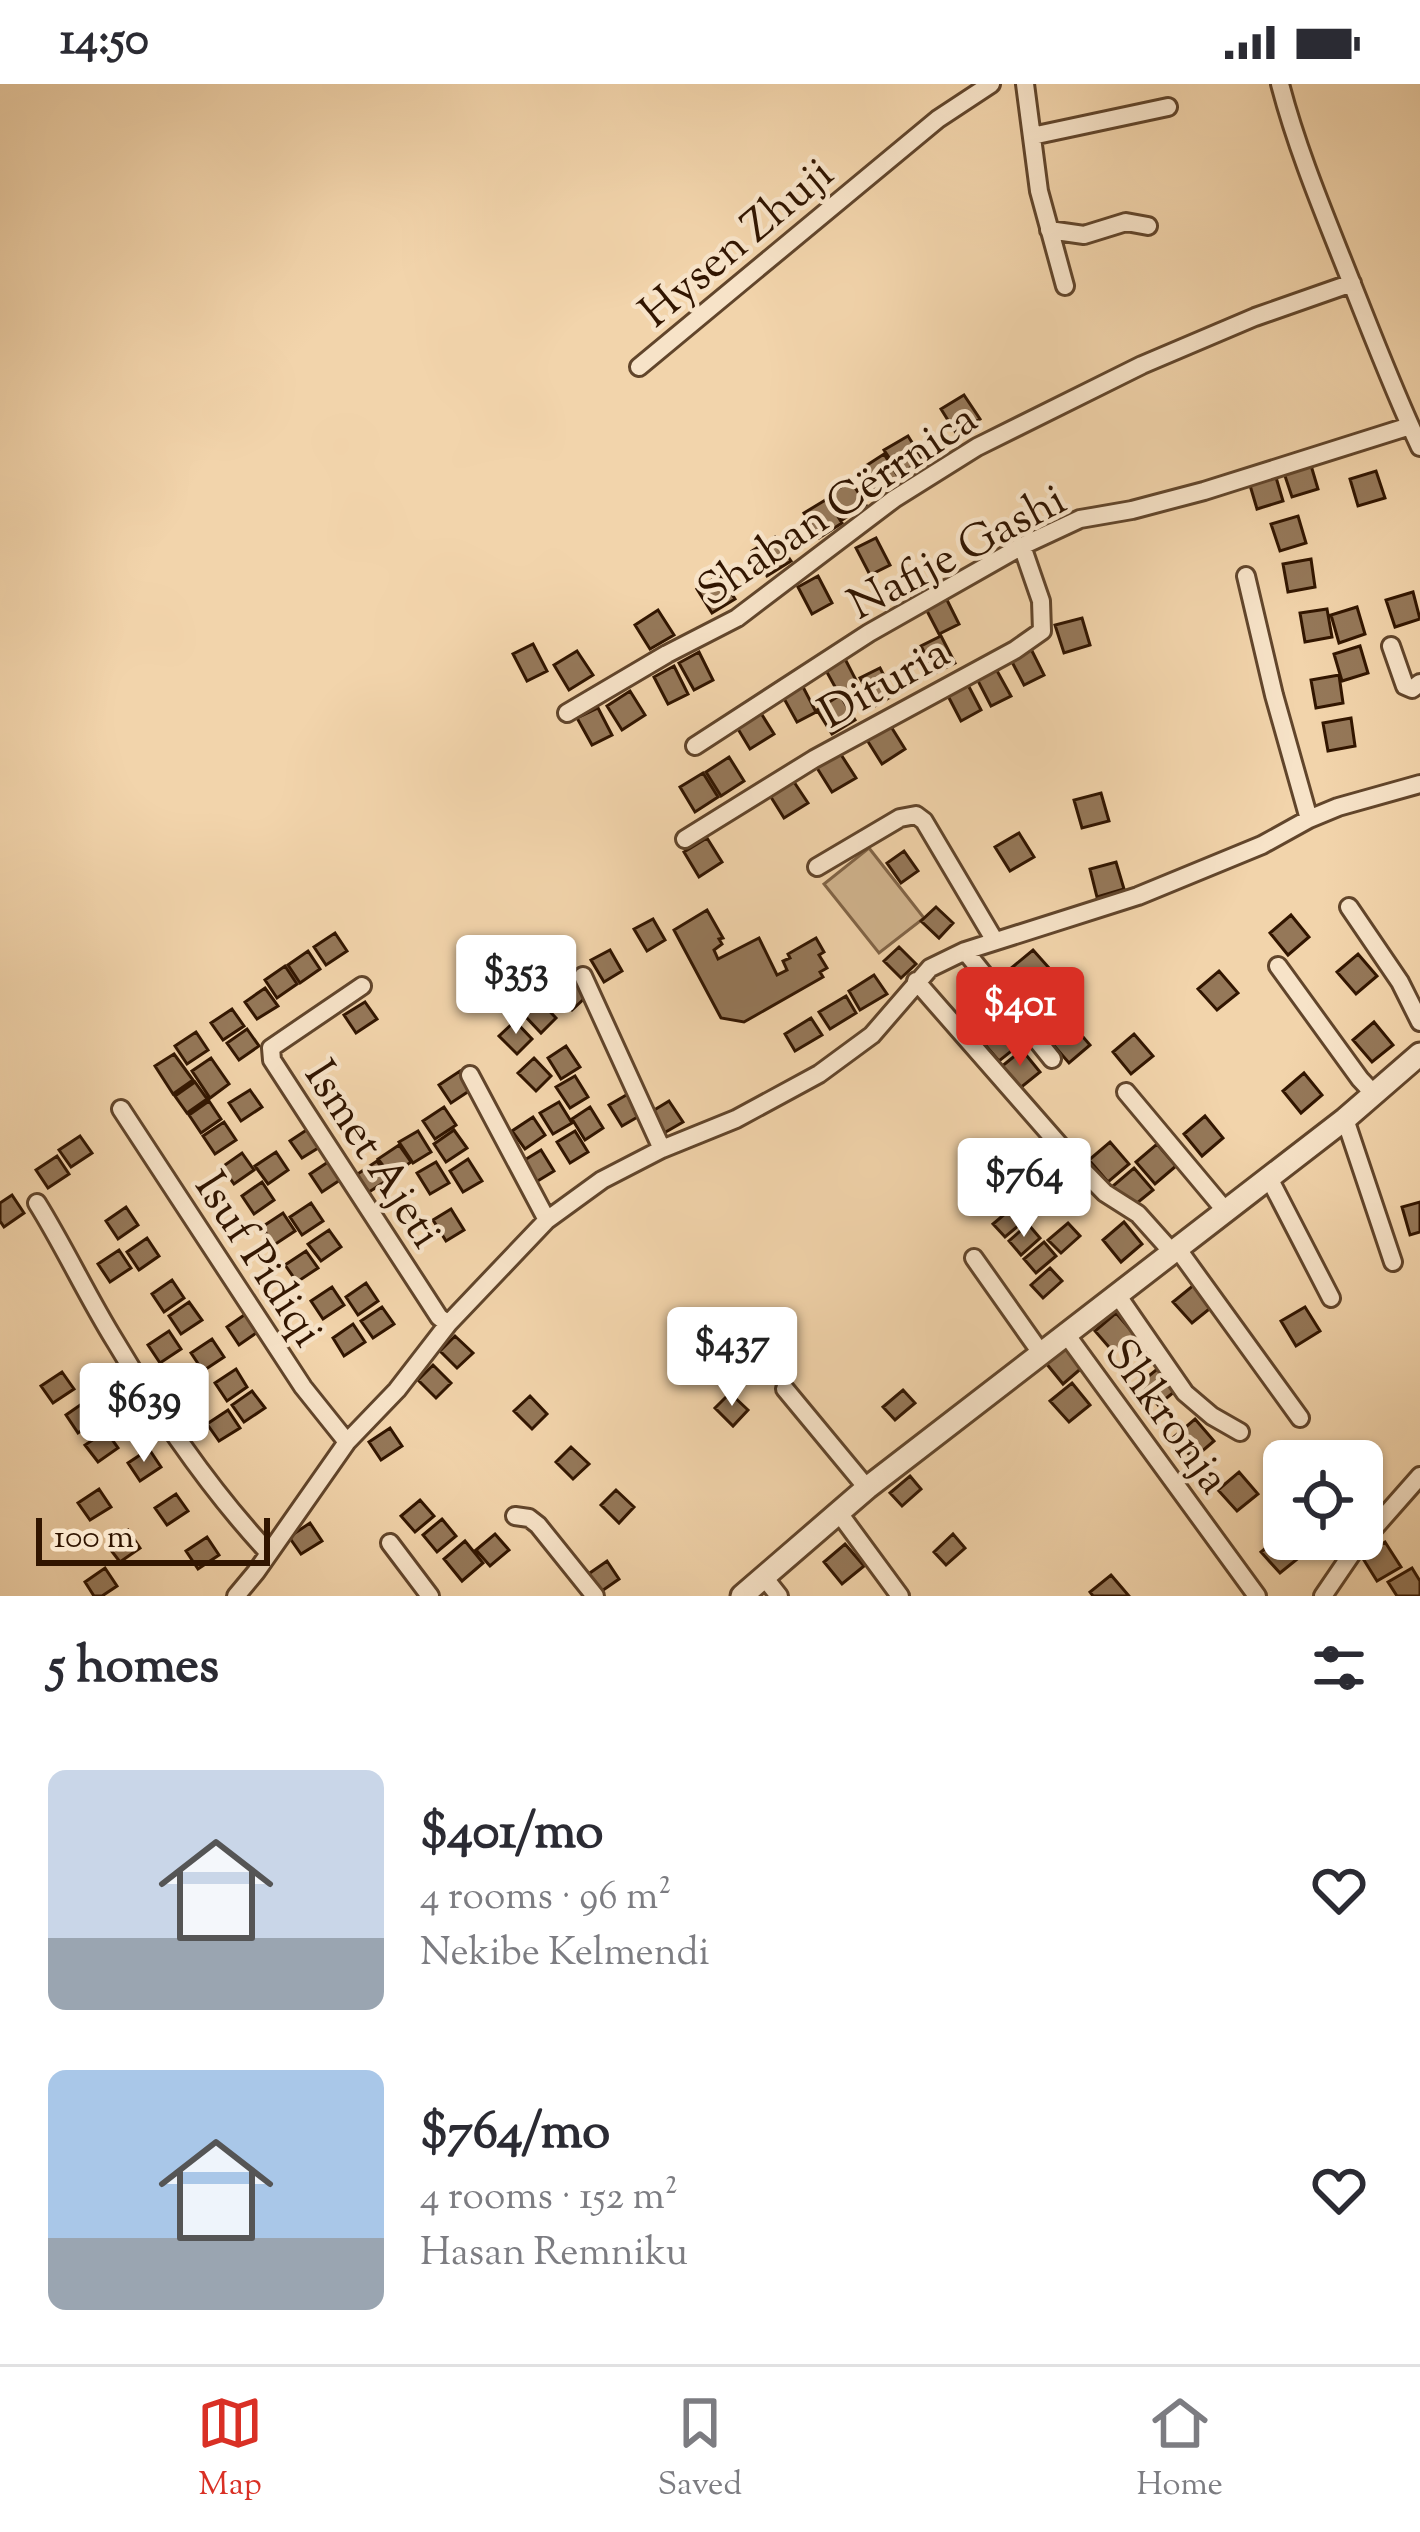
<!DOCTYPE html>
<html lang="en">
<head>
<meta charset="utf-8">
<style>
	body { margin:0; font-family:"Sorts Mill Goudy",serif; background:#f7f7f7; color:#2b2b33; height:100vh; display:flex; flex-direction:column; font-size:45px; white-space:nowrap }
	* { box-sizing:border-box; margin:0 }
	p { font-size:39px; color:#7c7c81 }
	.icon { flex:none; width:66px; height:66px; fill:none; stroke:currentColor; stroke-width:2; stroke-linecap:round; stroke-linejoin:round }
	.map { position:relative; height:1512px; overflow:hidden }
	.sheet { display:flex; flex-direction:column; background:#fff; flex:1 }
	.sheet>* { flex:none }
	.buttons { position:absolute; left:1263px; top:1356px; display:grid; gap:24px }
	.buttons a { display:grid; place-items:center; width:120px; height:120px; border-radius:18px; background:#fff; box-shadow:0 3px 9px #0004; font-size:60px }
	.scale { position:absolute; left:36px; bottom:30px; width:234px; box-sizing:border-box; padding-left:12px; border:6px solid #311500; border-top:0; font-size:33px; line-height:42px; white-space:nowrap; color:#311500; -webkit-text-stroke:9px #f7e3c8; paint-order:stroke }
	.price { position:absolute; translate:-50% -102px; padding:0 27px; border-radius:12px; background:#fff; color:#222; font-size:39px; line-height:78px; filter:drop-shadow(0 3px 6px #0008) }
	.price::after { content:''; position:absolute; left:50%; top:72px; width:36px; height:27px; margin-left:-18px; background:inherit; clip-path:polygon(0 0,100% 0,50% 100%) }
	.price.active { background:#d93025; color:#fff }
	ul { padding:0; list-style:none }
	li { display:flex; align-items:center; gap:36px; height:300px; padding:0 48px }
	li span { display:grid; place-items:center; flex:none; width:336px; height:240px; border-radius:18px; color:#555 }
	li>.icon { margin-inline-start:auto }
	span .icon { width:144px; height:144px; fill:#fffc; stroke-width:1 }
	li b { font-size:51px }
	h2 { display:flex; justify-content:space-between; align-items:center; height:144px; padding:0 48px; font-size:51px }
	.status { display:flex; justify-content:space-between; align-items:center; height:84px; padding:0 60px; background:#fff; direction:ltr }
	.status svg { height:33px; fill:currentColor }
	.menu { display:flex; justify-content:space-around; align-items:center; height:168px; border-top:3px solid #e1e1e2; background:#fff; font-size:33px; color:#7c7c81 }
	.menu a { display:grid; justify-items:center; gap:6px }
	.menu .active { color:#d93025 }
	.map>svg:first-child { display:block }
	.green { fill:#d1b48e; stroke:#816447; stroke-width:3 }
	.building { fill:#957859; stroke:#311500; stroke-width:3 }
	.lines { fill:none; stroke-linecap:round; stroke-linejoin:round }
	.minor-casing { stroke:#61452b; stroke-width:22 }
	.tertiary-casing { stroke:#61452b; stroke-width:27 }
	.minor { stroke:#f7e3c8; stroke-width:16 }
	.tertiary { stroke:#f7e3c8; stroke-width:21 }
	.labels { text-anchor:middle; stroke-width:9; stroke-linejoin:round; paint-order:stroke }
	.street-label { font-size:45px; fill:#311500; stroke:#f7e3c8 }
</style>
</head>
<body>
<div class="status"><b>14:50</b><svg viewBox="0 0 49 12"><path d="M0 12V9h3v3zM5 12V6h3v6zM10 12V3h3v9zM15 12V0h3v12zM26 1h20v11H26zM47 4h2v5h-2z"/></svg></div>
<div class="map">
<svg width="1420" height="1512" viewBox="0 0 1420 1512">
	<rect width="100%" height="100%" fill="#f2d4ab"/>
	<filter id="stains"><feTurbulence type="fractalNoise" baseFrequency=".00167" numOctaves="4"/><feColorMatrix values="0 0 0 0 .2 0 0 0 0 .09 0 0 0 0 .02 0 0 0 .5 -.17"/></filter>
	<radialGradient id="worn" r=".72"><stop offset=".6" stop-color="#630" stop-opacity="0"/><stop offset="1" stop-color="#630" stop-opacity=".3"/></radialGradient>
	<path class="green" d="M869,764L924,834L879,869L824,800Z"/>
	<path class="building" d="M964,311L980,335L956,349L941,325Z
		M908,352L923,376L900,390L884,366Z
		M884,370L899,394L876,409L861,385Z
		M1310,378L1318,405L1292,413L1283,386Z
		M1376,387L1385,414L1358,422L1350,395Z
		M1275,390L1283,417L1257,425L1249,398Z
		M851,397L866,421L842,436L827,411Z
		M827,415L842,439L819,454L804,429Z
		M1298,432L1306,459L1280,467L1271,440Z
		M775,453L791,477L767,492L752,467Z
		M876,454L890,481L870,491L856,464Z
		M1311,475L1315,503L1288,508L1283,480Z
		M720,491L735,515L712,529L697,505Z
		M818,492L832,519L812,530L798,503Z
		M1413,508L1420,535L1395,543L1386,516Z
		M945,512L959,540L939,550L925,523Z
		M1357,523L1365,550L1339,559L1331,531Z
		M1327,525L1332,553L1305,558L1300,529Z
		M658,526L674,551L650,565L635,541Z
		M1082,534L1090,561L1064,569L1055,541Z
		M941,552L955,579L935,589L921,562Z
		M533,560L547,587L527,597L513,570Z
		M1360,562L1368,589L1342,597L1334,570Z
		M1030,563L1044,591L1024,601L1010,574Z
		M577,567L593,591L569,606L554,581Z
		M699,568L713,596L694,606L679,579Z
		M844,573L858,600L839,610L824,583Z
		M674,582L688,610L668,620L654,593Z
		M880,584L894,611L875,622L860,594Z
		M996,585L1011,612L991,622L977,595Z
		M1339,591L1343,619L1316,624L1311,596Z
		M967,599L981,626L961,637L947,610Z
		M802,601L816,628L797,638L782,611Z
		M630,607L645,631L622,646L607,622Z
		M840,611L855,636L832,650L817,626Z
		M598,624L612,651L592,661L577,634Z
		M759,626L774,650L750,665L735,640Z
		M1351,634L1355,662L1328,667L1323,639Z
		M890,641L905,665L882,680L867,656Z
		M840,669L856,694L832,708L817,684Z
		M729,673L744,697L721,712L706,688Z
		M703,689L718,713L695,728L680,703Z
		M792,695L808,719L784,734L769,710Z
		M1101,709L1109,737L1082,744L1074,716Z
		M1019,749L1034,773L1010,787L995,763Z
		M707,754L722,778L699,793L684,768Z
		M904,767L918,787L901,799L887,779Z
		M1116,778L1124,805L1097,813L1090,785Z
		M936,823L953,839L939,854L921,837Z
		M707,826L723,854L719,855L722,860L714,866L718,875L759,854L777,891L787,886L783,877L790,874L788,870L816,854L824,868L819,871L827,884L820,888L823,893L744,938L721,934L674,846Z
		M1291,831L1309,853L1288,871L1270,849Z
		M653,835L665,856L647,867L634,845Z
		M335,849L347,867L326,881L314,863Z
		M899,863L916,880L901,894L884,877Z
		M610,866L622,887L604,898L591,876Z
		M1033,866L1050,885L1015,914L998,895Z
		M308,867L320,885L300,899L288,881Z
		M1358,870L1377,892L1356,910L1337,888Z
		M285,882L297,900L277,914L265,896Z
		M1219,887L1238,909L1217,926L1198,905Z
		M874,891L887,910L860,926L849,907Z
		M570,894L587,912L572,926L555,909Z
		M265,904L278,922L257,935L245,918Z
		M1046,906L1065,928L1043,946L1025,924Z
		M846,912L856,929L830,945L819,928Z
		M539,916L556,934L541,949L524,931Z
		M365,918L377,935L356,949L344,931Z
		M232,925L244,942L223,956L211,939Z
		M811,934L822,951L795,967L785,950Z
		M515,937L532,955L517,970L499,952Z
		M1001,938L1020,960L999,977L980,955Z
		M1374,938L1393,961L1372,978L1353,956Z
		M1071,939L1090,961L1069,979L1050,957Z
		M247,945L259,962L239,976L227,959Z
		M196,948L208,966L187,980L175,962Z
		M1134,950L1153,972L1131,990L1113,968Z
		M566,962L580,983L561,995L548,974Z
		M1022,966L1040,988L1019,1005L1001,983Z
		M174,970L193,996L173,1010L155,982Z
		M211,974L229,1000L210,1014L192,987Z
		M534,974L551,992L536,1007L518,989Z
		M460,987L472,1005L451,1019L439,1001Z
		M1304,989L1322,1011L1301,1029L1283,1007Z
		M575,992L588,1013L570,1024L556,1003Z
		M195,998L207,1015L187,1029L175,1012Z
		M250,1006L262,1023L241,1037L229,1019Z
		M628,1010L641,1031L622,1042L609,1021Z
		M209,1017L221,1035L201,1049L189,1031Z
		M669,1017L683,1038L664,1049L651,1028Z
		M559,1018L572,1039L553,1050L540,1029Z
		M444,1023L456,1041L435,1055L423,1037Z
		M590,1023L603,1044L585,1056L572,1035Z
		M1205,1032L1223,1054L1202,1072L1184,1050Z
		M533,1033L545,1051L525,1065L512,1047Z
		M224,1038L236,1056L215,1070L203,1052Z
		M311,1043L323,1061L302,1074L290,1057Z
		M454,1046L467,1064L446,1078L434,1060Z
		M418,1047L431,1068L413,1079L399,1058Z
		M575,1047L588,1068L570,1079L557,1058Z
		M80,1052L92,1069L71,1083L59,1066Z
		M1110,1058L1129,1080L1108,1098L1089,1076Z
		M1157,1060L1176,1082L1155,1100L1136,1078Z
		M399,1061L411,1078L391,1092L378,1075Z
		M541,1066L554,1087L536,1098L523,1077Z
		M276,1068L288,1086L268,1100L255,1082Z
		M242,1069L254,1086L234,1100L222,1083Z
		M57,1072L69,1090L48,1104L36,1086Z
		M468,1075L482,1097L463,1108L450,1087Z
		M331,1076L343,1094L322,1108L310,1090Z
		M377,1077L389,1095L369,1108L356,1091Z
		M436,1078L449,1099L430,1110L417,1089Z
		M1134,1084L1153,1106L1131,1124L1113,1102Z
		M985,1089L997,1103L978,1120L966,1107Z
		M262,1098L274,1116L254,1130L242,1112Z
		M12,1111L24,1129L4,1143L0,1137V1119Z
		M1420,1118V1148L1410,1151L1402,1123Z
		M311,1119L323,1137L302,1151L290,1133Z
		M126,1123L138,1141L118,1155L106,1137Z
		M1013,1123L1025,1136L1005,1153L993,1140Z
		M451,1125L464,1146L446,1157L433,1136Z
		M283,1129L295,1147L274,1161L262,1143Z
		M1124,1138L1142,1160L1121,1178L1103,1156Z
		M1068,1139L1080,1152L1061,1169L1048,1156Z
		M1028,1140L1040,1154L1021,1171L1009,1157Z
		M329,1146L341,1163L321,1177L308,1160Z
		M147,1154L159,1172L139,1186L127,1168Z
		M1044,1158L1056,1172L1036,1189L1024,1175Z
		M119,1166L131,1184L110,1198L98,1180Z
		M306,1167L318,1184L297,1198L285,1181Z
		M1050,1184L1062,1197L1043,1214L1031,1201Z
		M172,1196L184,1214L164,1228L152,1210Z
		M366,1199L378,1217L358,1231L346,1213Z
		M1195,1200L1213,1222L1192,1239L1173,1218Z
		M332,1203L344,1221L323,1235L311,1217Z
		M189,1218L202,1236L181,1250L169,1232Z
		M382,1223L394,1240L373,1254L361,1237Z
		M1305,1223L1320,1247L1296,1262L1281,1237Z
		M247,1229L259,1247L239,1261L227,1243Z
		M1116,1229L1135,1251L1114,1269L1095,1247Z
		M353,1240L365,1258L344,1272L333,1254Z
		M169,1247L181,1265L160,1279L148,1261Z
		M455,1252L473,1269L457,1284L440,1267Z
		M748,1253L766,1270L751,1286L733,1268Z
		M212,1255L224,1273L203,1287L191,1269Z
		M1066,1260L1084,1282L1063,1300L1045,1278Z
		M433,1281L451,1299L436,1314L418,1296Z
		M1161,1282L1179,1304L1158,1321L1140,1299Z
		M236,1285L247,1303L227,1317L215,1299Z
		M62,1288L74,1305L53,1319L41,1302Z
		M1072,1299L1090,1321L1069,1338L1050,1317Z
		M903,1306L915,1319L895,1336L883,1323Z
		M252,1307L265,1324L244,1338L232,1321Z
		M730,1309L748,1326L733,1342L715,1324Z
		M530,1312L547,1330L532,1345L514,1327Z
		M86,1317L98,1335L78,1349L66,1331Z
		M228,1326L240,1344L219,1357L207,1340Z
		M1195,1335L1214,1357L1193,1375L1174,1353Z
		M390,1344L402,1362L381,1376L369,1358Z
		M106,1347L118,1364L98,1378L85,1361Z
		M571,1363L589,1380L573,1395L556,1378Z
		M149,1365L161,1383L140,1397L128,1379Z
		M1239,1388L1258,1410L1237,1427L1218,1406Z
		M910,1392L921,1405L902,1422L890,1409Z
		M99,1405L111,1423L90,1436L78,1419Z
		M616,1406L634,1423L619,1439L601,1421Z
		M176,1410L188,1427L167,1441L155,1424Z
		M420,1416L434,1432L415,1448L401,1432Z
		M442,1435L456,1452L437,1468L423,1451Z
		M310,1439L322,1457L301,1470L289,1453Z
		M128,1446L140,1464L120,1478L107,1461Z
		M495,1450L509,1466L490,1482L476,1466Z
		M953,1450L965,1464L946,1481L934,1468Z
		M1283,1450L1284,1455H1287L1301,1472L1280,1489L1261,1468Z
		M207,1453L219,1471L198,1485L186,1467Z
		M465,1457L483,1479L462,1497L444,1475Z
		M1385,1458L1401,1483L1377,1497L1362,1473Z
		M845,1460L864,1482L842,1500L824,1478Z
		M607,1477L619,1495L599,1509L587,1491Z
		M105,1484L117,1502L102,1512H94L85,1498Z
		M1412,1484L1420,1497V1512H1397L1388,1498Z
		M1111,1491L1129,1512H1093L1090,1508Z"/>
	<g class="lines">
		<defs>
			<path id="minor" d="M1025,0L1039,107L1065,202
				M1280,0C1298,69 1326,134 1352,200C1374,255 1395,310 1420,363
				M1032,52L1168,23
				M1049,146L1084,151L1126,138L1148,142
				M639,283L938,35L991,0
				M1246,492L1274,611L1309,735
				M1391,562L1405,602L1412,605L1420,599
				M567,629L667,570L737,534L894,415L977,363L1142,281L1255,233L1352,199
				M695,662L869,549L1022,462L1080,435L1132,426L1204,407L1410,342
				M685,755L814,675L1015,566L1042,547L1041,517L1022,462
				M817,783L900,734L916,731L924,737L995,857
				M1349,823L1400,898L1420,938
				M965,867L1052,975
				M1278,882L1360,995L1374,1010
				M583,892L662,1065
				M916,897L1070,1073L1105,1109L1138,1130L1172,1168
				M362,902L271,964L272,976L439,1233L448,1240
				M470,991L547,1136
				M1126,1008L1224,1125
				M121,1025L303,1303L347,1358
				M1345,1035L1393,1178
				M1269,1094L1331,1214
				M37,1119C65,1164 87,1212 115,1257C159,1331 210,1406 269,1469
				M1177,1164L1300,1334
				M974,1174L1041,1269
				M1118,1212L1185,1309L1212,1332L1240,1348
				M1066,1250L1257,1512
				M785,1305L867,1404
				M839,1429L900,1512
				M515,1432L529,1434L538,1441L595,1512
				M390,1459L430,1512
				M764,1493L779,1512
				M236,1512L256,1488L347,1358L397,1306L448,1240L547,1136L602,1096L662,1065L736,1035L819,990L872,951L930,884L965,867L1138,812L1262,761L1309,735L1338,723L1420,700
				M1323,1512L1353,1468L1420,1392"/>
			<path id="tertiary" d="M742,1512L867,1404L1345,1035L1420,970"/>
		</defs>
		<use href="#minor" class="minor-casing"/>
		<use href="#tertiary" class="tertiary-casing"/>
		<use href="#minor" class="minor"/>
		<use href="#tertiary" class="tertiary"/>
	</g>
	<g class="labels">
		<g class="street-label">
			<text transform="translate(735 157) rotate(-40)" y="16">Hysen Zhuji</text>
			<text transform="translate(836 419) rotate(-34)" y="16">Shaban Cërrnica</text>
			<text transform="translate(956 466) rotate(-28)" y="16">Nafije Gashi</text>
			<text transform="translate(883 597) rotate(-29)" y="16">Dituria</text>
			<text transform="translate(375 1069) rotate(57)" y="16">Ismet Ajeti</text>
			<text transform="translate(261 1174) rotate(57)" y="16">Isuf Pidiqi</text>
			<text transform="translate(1169 1331) rotate(54)" y="16">Shkronja</text>
		</g>
	</g>
	<rect width="100%" height="100%" filter="url(#stains)"/>
	<rect width="100%" height="100%" fill="url(#worn)"/>
</svg>
<div class="buttons">
<a><svg class="icon" aria-label="locate" viewBox="0 0 24 24"><circle cx="12" cy="12" r="6"/><path d="M12 2v4M12 18v4M2 12h4M18 12h4"/></svg></a>
</div>
<div class="scale">100 m</div>
<b class="price" style="left:516px;top:953px">$353</b>
<b class="price active" style="left:1020px;top:985px">$401</b>
<b class="price" style="left:1024px;top:1156px">$764</b>
<b class="price" style="left:732px;top:1325px">$437</b>
<b class="price" style="left:144px;top:1381px">$639</b>
</div>
<section class="sheet">
<h2>5 homes<svg class="icon" aria-label="filters" viewBox="0 0 24 24"><path d="M4 7h16M4 17h16"/><circle cx="9" cy="7" r="2"/><circle cx="15" cy="17" r="2"/></svg></h2>
<ul>
<li><span style="background:linear-gradient(#c9d6e8 70%,#9aa5b1 0)"><svg class="icon" aria-label="home" viewBox="0 0 24 24"><path d="M3 11l9-7 9 7M6 9v11h12V9"/></svg></span><div><b>$401/mo</b><p>4 rooms · 96 m²</p><p>Nekibe Kelmendi</p></div><svg class="icon" aria-label="heart" viewBox="0 0 24 24"><path d="M12 20l-8-8c-3-5 5-10 8-4 3-6 11-1 8 4z"/></svg></li>
<li><span style="background:linear-gradient(#a9c7e8 70%,#9aa5b1 0)"><svg class="icon" aria-label="home" viewBox="0 0 24 24"><path d="M3 11l9-7 9 7M6 9v11h12V9"/></svg></span><div><b>$764/mo</b><p>4 rooms · 152 m²</p><p>Hasan Remniku</p></div><svg class="icon" aria-label="heart" viewBox="0 0 24 24"><path d="M12 20l-8-8c-3-5 5-10 8-4 3-6 11-1 8 4z"/></svg></li>
</ul>
</section>
<nav class="menu">
<a class="active"><svg class="icon" aria-label="map" viewBox="0 0 24 24"><path d="M3 6l6-2 6 2 6-2v14l-6 2-6-2-6 2zM9 4v14M15 6v14"/></svg>Map</a>
<a><svg class="icon" aria-label="saved" viewBox="0 0 24 24"><path d="M7 4h10v16l-5-4-5 4z"/></svg>Saved</a>
<a><svg class="icon" aria-label="home" viewBox="0 0 24 24"><path d="M3 11l9-7 9 7M6 9v11h12V9"/></svg>Home</a>
</nav>
</body>
</html>
